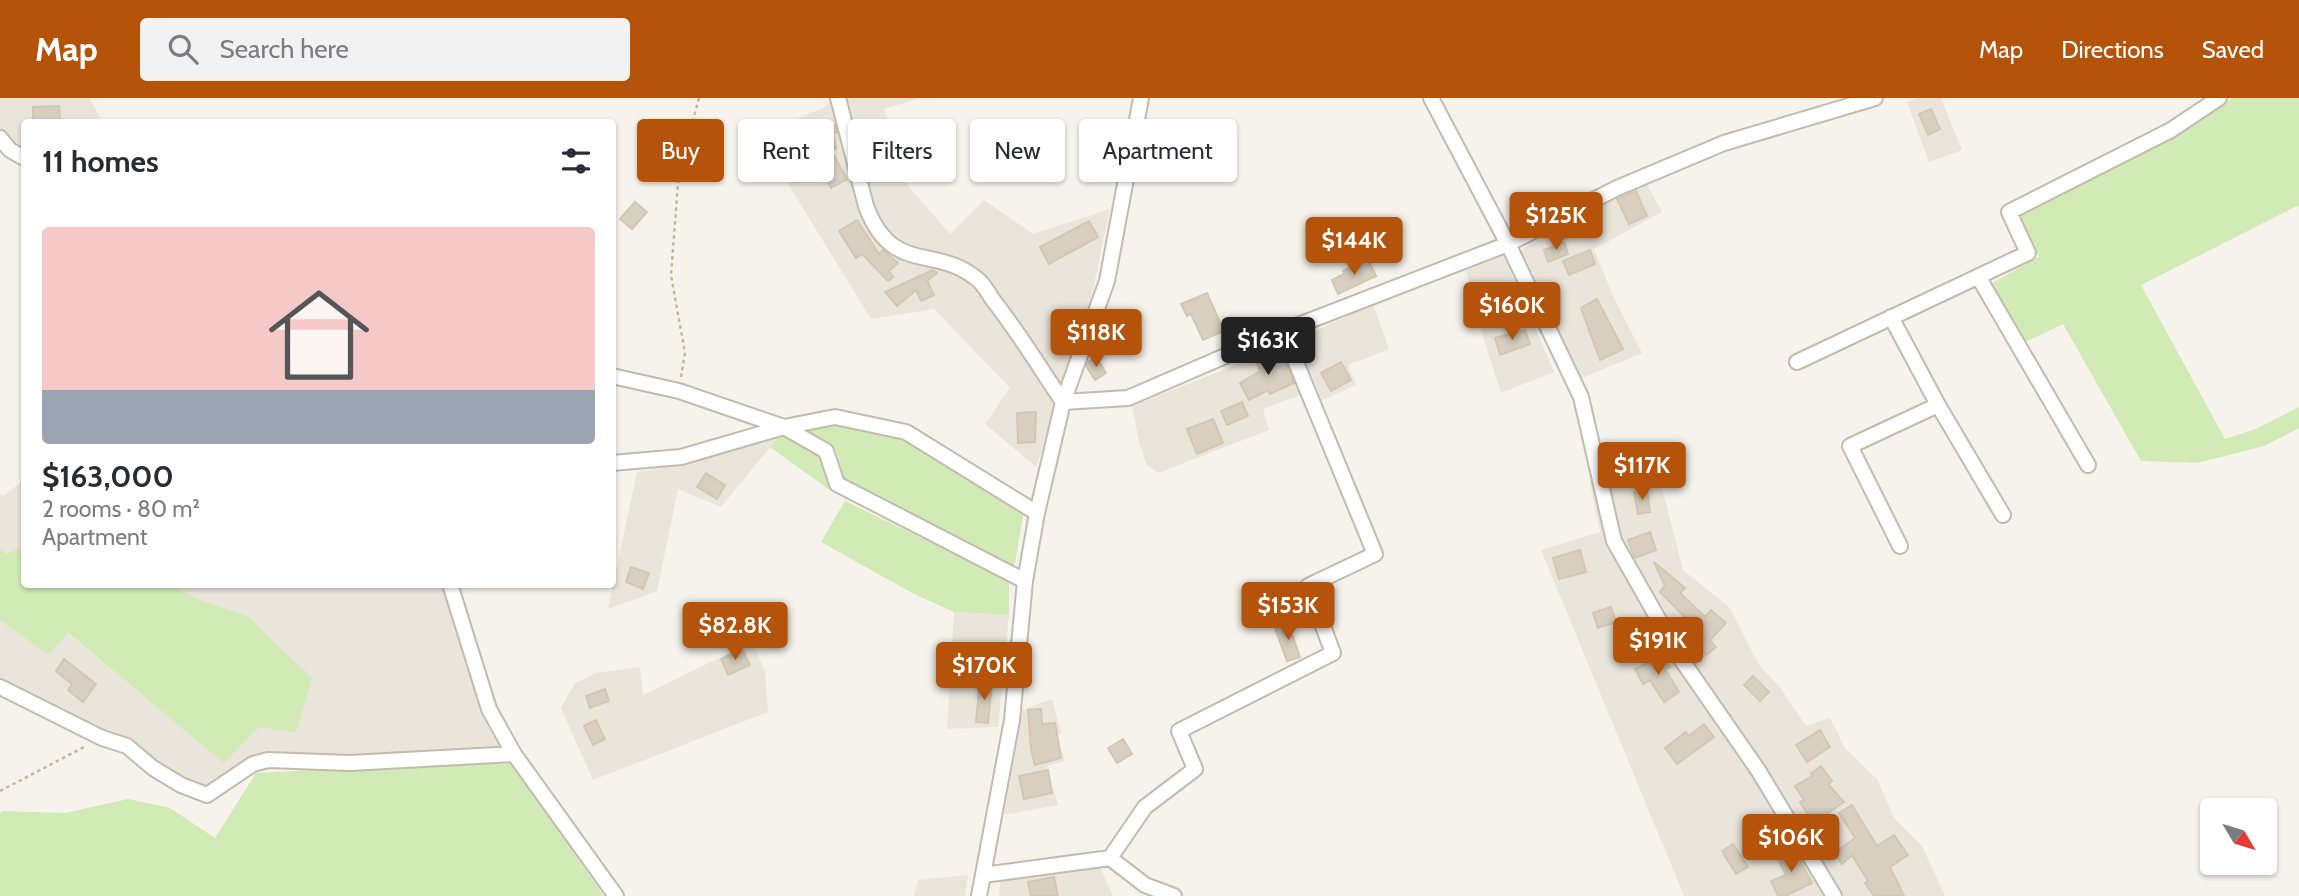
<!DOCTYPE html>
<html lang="en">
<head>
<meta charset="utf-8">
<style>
	body { margin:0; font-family:Cabin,sans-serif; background:#f2f2f3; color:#2b2b33; height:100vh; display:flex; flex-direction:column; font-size:26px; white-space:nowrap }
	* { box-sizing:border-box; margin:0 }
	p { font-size:23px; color:#7c7c81 }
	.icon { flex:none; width:38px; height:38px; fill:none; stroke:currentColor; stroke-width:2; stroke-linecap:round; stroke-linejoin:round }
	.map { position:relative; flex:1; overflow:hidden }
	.side { position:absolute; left:21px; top:21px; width:595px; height:469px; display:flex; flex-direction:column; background:#fff; border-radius:7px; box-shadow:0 2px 5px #0004 }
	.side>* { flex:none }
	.top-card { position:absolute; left:637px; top:21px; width:665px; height:63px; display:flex; gap:14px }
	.needle { width:46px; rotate:128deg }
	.fabs { position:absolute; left:2200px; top:700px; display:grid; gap:14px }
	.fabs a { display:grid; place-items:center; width:77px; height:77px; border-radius:7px; background:#fff; box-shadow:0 2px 5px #0004; font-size:35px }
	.price { position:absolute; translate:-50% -60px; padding:0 16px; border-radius:7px; background:#b45309; color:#fff; font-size:23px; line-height:46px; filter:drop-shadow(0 2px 4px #0008) }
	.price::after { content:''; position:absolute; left:50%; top:42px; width:21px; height:16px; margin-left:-10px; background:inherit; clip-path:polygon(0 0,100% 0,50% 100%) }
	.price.current { background:#222; color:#fff }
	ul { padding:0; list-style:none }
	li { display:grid; align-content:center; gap:14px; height:371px; padding:0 21px }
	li+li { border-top:2px solid #e1e1e2 }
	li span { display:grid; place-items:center; height:217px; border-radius:7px; color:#555 }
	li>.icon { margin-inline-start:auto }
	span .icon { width:126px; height:126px; fill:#fffc; stroke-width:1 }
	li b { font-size:30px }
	h2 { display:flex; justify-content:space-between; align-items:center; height:84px; padding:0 21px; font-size:30px }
	.tag { padding:0 24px; border-radius:7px; background:#fff; box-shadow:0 2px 5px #0004; font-size:24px; line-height:63px }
	.tag.current { background:#b45309; color:#fff }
	header { display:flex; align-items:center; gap:42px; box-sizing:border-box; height:98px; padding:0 35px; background:#b45309; color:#fff }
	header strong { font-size:33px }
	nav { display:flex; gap:38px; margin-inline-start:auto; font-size:24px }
	.search { width:490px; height:63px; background:#f2f2f3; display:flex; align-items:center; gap:18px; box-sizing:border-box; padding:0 24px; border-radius:7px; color:#7c7c81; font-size:26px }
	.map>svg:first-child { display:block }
	.residential { fill:#eae5da }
	.green { fill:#d2eab5 }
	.building { fill:#d8cfc1; stroke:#d3c7b4; stroke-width:2 }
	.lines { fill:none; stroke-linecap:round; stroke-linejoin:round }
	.street-casing { stroke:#c2bbae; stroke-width:18 }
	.path { stroke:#c4b79f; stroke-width:2.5; stroke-dasharray:3.5 3.5; stroke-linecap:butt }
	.street { stroke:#fff; stroke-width:14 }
</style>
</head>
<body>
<header>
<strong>Map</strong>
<div class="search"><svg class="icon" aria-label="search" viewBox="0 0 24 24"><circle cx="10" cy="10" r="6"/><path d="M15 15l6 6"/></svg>Search here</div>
<nav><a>Map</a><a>Directions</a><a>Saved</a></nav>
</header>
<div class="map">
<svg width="2299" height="798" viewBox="0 0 2299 798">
	<rect width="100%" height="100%" fill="#f6f3ec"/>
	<path class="residential" d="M0,0H89L103,24H24V66L0,48Z
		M833,0H920L884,11L905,84L950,136L984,102L1033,136L1110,111L1086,224L1036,369L985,326L1010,290L934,211L871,221L758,37L825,9Z
		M1918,0H1941L1962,52L1929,64L1907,4Z
		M1646,84L1662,114L1594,151L1613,198L1642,255L1582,280L1519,153L1611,99Z
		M1503,156L1554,274L1501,295L1485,245L1466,172Z
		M1373,206L1389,251L1348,267L1356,287L1322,302L1296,242Z
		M1284,248L1303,296L1263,311L1269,332L1158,375L1147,367L1140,348L1132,308Z
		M780,337L721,409L678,391L657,493L608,511L637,374L683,366Z
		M1655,362L1683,472L1730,510L1759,567L1779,588L1806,628L1830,620L1845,650L1877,681L1894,720L1922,748L1945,798H1684L1541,452L1600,434L1590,384Z
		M24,382V447L7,456L0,451V396L3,398Z
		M169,487H444L481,615L503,652L294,661L267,660L207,695L0,588V522L48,557L67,535L224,664L259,629L247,518L208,505Z
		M954,514L1009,517L998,629L947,631Z
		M752,544L765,573L768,614L593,682L561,610L575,585L596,575L640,569L643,597Z
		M1052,601L1061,635L1057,636L1065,663L1047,668L1058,707L1004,717L1022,612Z
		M1098,765L1113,798H999L1001,779Z
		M968,777L965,798H914L918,782Z"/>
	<path class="green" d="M2232,0H2299V109L2297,108L2141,187L2225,341L2256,331L2299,309V330L2264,348L2197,365L2141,363L2063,226L2023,245L1992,185L2039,159L2020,118L2176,36Z
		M834,325L901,340L1024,412L1014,471L845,385L836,352L804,333Z
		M780,337L820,356L831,393L770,349Z
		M845,403L1009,482V517L954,514L914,496L821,444Z
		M24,447V486L169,487L208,505L247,518L312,580L296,634L259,629L224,665L68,535L48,557L0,522V451L7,456Z
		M427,666H512L604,798H0V715L3,713L65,715L128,701L170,710L215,740L256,675Z"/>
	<path class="building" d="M59,8L60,22L33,23V9Z
		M1931,11L1940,31L1928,37L1919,16Z
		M817,27L818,31L835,27L837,34L833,35L836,51L831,52L847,81L831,90L819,68L822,67L817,42L777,57L772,43L806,30L808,33L815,31L814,28Z
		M1636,93L1647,118L1629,126L1617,101Z
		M635,104L647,114L632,131L620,121Z
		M1529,108L1535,120L1519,129L1512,117Z
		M857,122L879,156L883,152L898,165L889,173L893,179L888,183L862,156L856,160L839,133Z
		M1089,123L1098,139L1049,166L1040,149Z
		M1564,144L1568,156L1548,164L1544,152Z
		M1590,152L1595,166L1569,177L1563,163Z
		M1368,161L1376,178L1338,196L1332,182L1344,176L1343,173Z
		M933,172L937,175L927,183L934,197L921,203L916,192L897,208L885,194Z
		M1207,195L1224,233L1203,242L1191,216L1187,218L1181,206Z
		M1597,201L1623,251L1600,262L1581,210Z
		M1525,232L1530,246L1500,257L1495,240Z
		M1282,255L1294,285L1270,296L1268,292L1249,302L1240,285L1260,273L1257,265Z
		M1096,259L1106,275L1095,282L1086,268L1088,264Z
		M1341,264L1351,282L1331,293L1321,275Z
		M1242,304L1248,318L1227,327L1221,313Z
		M1036,314L1035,344L1018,345L1017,315Z
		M1213,321L1223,345L1197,356L1187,331Z
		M706,375L725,387L717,401L697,389Z
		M1647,392L1650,414L1638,416L1634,394Z
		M1650,434L1656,452L1635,460L1628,442Z
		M1580,452L1586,474L1559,481L1553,460Z
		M1654,464L1685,490L1680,495L1705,519L1711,512L1726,525L1710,542L1716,549L1706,557L1698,547L1706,541L1660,494L1665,488Z
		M631,469L649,475L643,491L626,484Z
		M1611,509L1616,524L1598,530L1593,515Z
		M1288,525L1300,559L1287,563L1275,530Z
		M742,551L750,567L728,577L721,561Z
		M1663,557L1670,569L1665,571L1679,594L1664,604L1650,582L1643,586L1635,571Z
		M64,561L96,586L83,604L68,592L72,586L56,573Z
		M1753,578L1769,594L1760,603L1744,587Z
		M980,582L992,583L988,625L976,624Z
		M605,591L609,603L590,610L586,598Z
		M1041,611L1042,626L1055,625L1061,660L1035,667L1031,651L1028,612Z
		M596,622L605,641L593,647L584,628Z
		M1704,626L1714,639L1677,666L1665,650L1686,634L1689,638Z
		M1820,632L1830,649L1807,664L1796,647Z
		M1123,641L1132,656L1117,665L1108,650Z
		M1821,668L1832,683L1828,686L1844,704L1813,725L1800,704L1804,702L1795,688L1812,678L1811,676Z
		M1048,672L1052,695L1024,701L1019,678Z
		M1852,707L1877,748L1894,737L1908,757L1890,769L1904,798H1874L1865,785L1868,783L1852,757L1842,766L1834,755L1855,740L1839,715Z
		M1733,746L1748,769L1736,776L1722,753Z
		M1793,749L1812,785L1785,798H1778L1771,783L1786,777L1776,757Z
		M1054,779L1058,798H1031L1028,784Z"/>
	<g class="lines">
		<defs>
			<path id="street" d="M838,0L866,108C892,178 935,146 977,181C984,186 988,195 993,202C1019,235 1040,270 1063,304L1128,300L1283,233L1508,146L1617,90L1724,45L1875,0
				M1431,0L1508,146L1581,299L1614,443L1681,561L1758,672L1834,798
				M0,40L10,52L24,60
				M1979,180L2088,367
				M1891,219L1938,307L2003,417
				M1797,264L2028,155L2009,114L2171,32L2219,0
				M612,278L679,293L784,329L826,353L837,386L1025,483
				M612,365L681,359L784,329L835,319L906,334L1037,415
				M1900,448L1850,348L1938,307
				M450,486L489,611L514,656
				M0,589L102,640L127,648L153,670L181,687L207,697L253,666L268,662L350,665L514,656L616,798
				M1110,760L1145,787L1174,798
				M983,777L1110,760L1145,709L1195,671L1179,633L1333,555L1308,488L1375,456L1283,233
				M979,798L1012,622L1025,483L1037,415L1063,304L1107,183L1141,0"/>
		</defs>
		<use href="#street" class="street-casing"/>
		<path class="path" d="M681,279L685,255L671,177L679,73L699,0
			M0,693L86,648"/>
		<use href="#street" class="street"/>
	</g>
</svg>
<div class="fabs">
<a><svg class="needle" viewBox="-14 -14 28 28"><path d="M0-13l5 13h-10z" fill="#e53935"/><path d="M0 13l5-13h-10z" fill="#7c7c81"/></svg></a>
</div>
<b class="price" style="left:1556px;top:154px">$125K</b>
<b class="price" style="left:1354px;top:179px">$144K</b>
<b class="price" style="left:1512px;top:244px">$160K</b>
<b class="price" style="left:1096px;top:271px">$118K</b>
<b class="price current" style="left:1268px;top:279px">$163K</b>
<b class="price" style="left:1642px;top:404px">$117K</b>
<b class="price" style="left:1288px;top:544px">$153K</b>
<b class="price" style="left:735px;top:564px">$82.8K</b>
<b class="price" style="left:1658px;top:579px">$191K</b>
<b class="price" style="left:984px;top:604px">$170K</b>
<b class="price" style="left:1791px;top:776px">$106K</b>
<div class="top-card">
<a class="tag current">Buy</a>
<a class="tag">Rent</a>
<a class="tag">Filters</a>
<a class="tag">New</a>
<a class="tag">Apartment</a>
</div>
<section class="side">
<h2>11 homes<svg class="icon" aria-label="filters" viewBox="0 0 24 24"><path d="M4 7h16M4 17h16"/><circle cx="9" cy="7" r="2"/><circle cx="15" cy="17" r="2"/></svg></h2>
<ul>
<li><span style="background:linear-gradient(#f6c9c9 75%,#9aa5b1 0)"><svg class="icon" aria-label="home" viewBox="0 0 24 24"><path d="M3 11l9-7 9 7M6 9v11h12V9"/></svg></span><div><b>$163,000</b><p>2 rooms · 80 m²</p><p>Apartment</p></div></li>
</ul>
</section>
</div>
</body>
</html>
